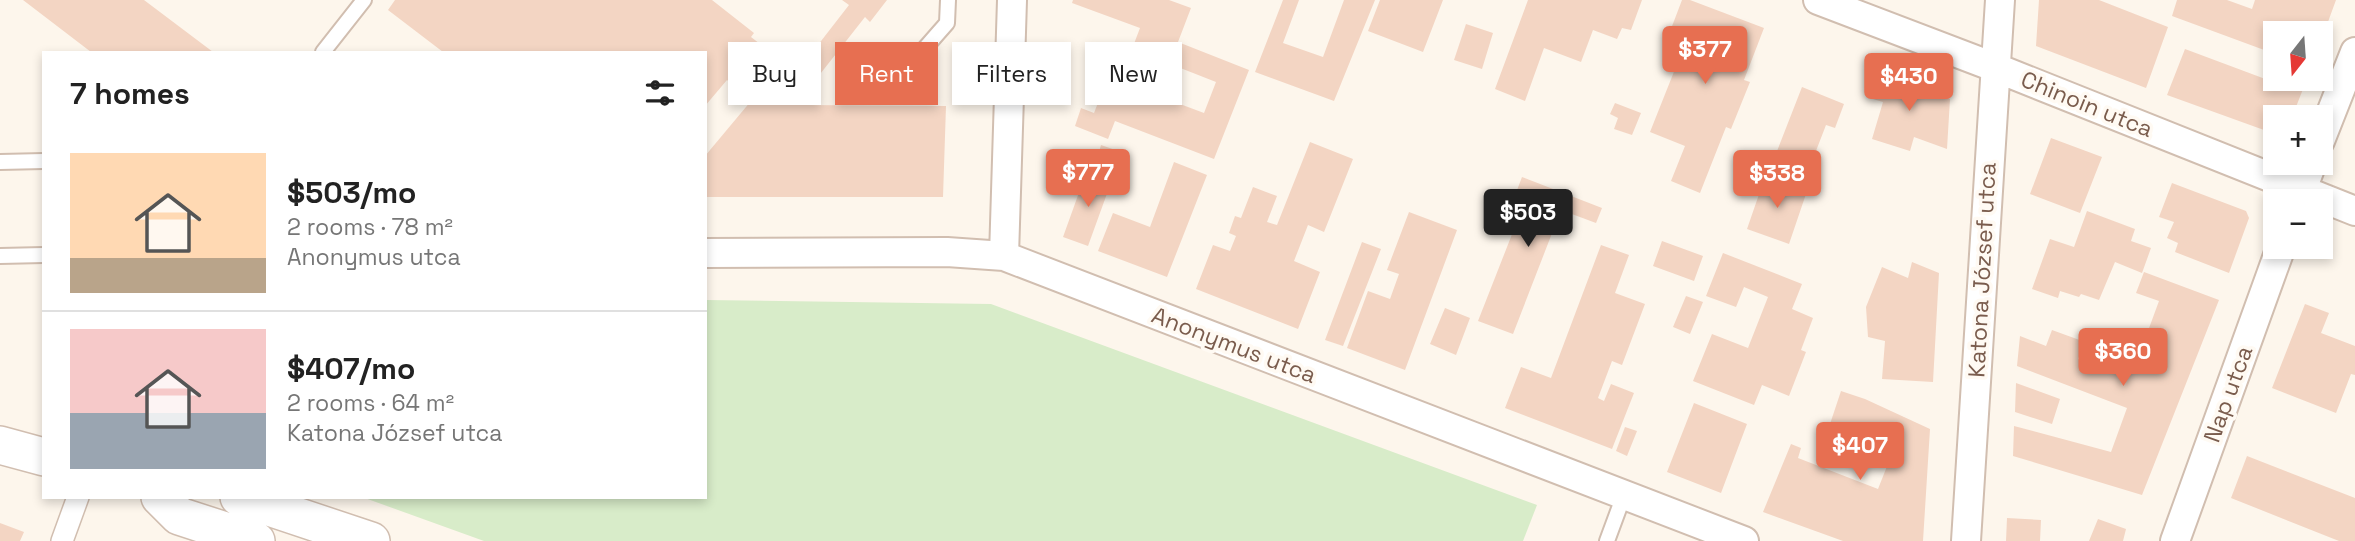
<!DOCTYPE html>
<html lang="en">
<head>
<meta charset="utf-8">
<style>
	body { margin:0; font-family:"Space Grotesk",sans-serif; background:#f6f6f6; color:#222; height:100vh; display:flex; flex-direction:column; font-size:26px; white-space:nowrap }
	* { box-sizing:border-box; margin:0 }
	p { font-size:23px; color:#767676 }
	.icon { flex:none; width:38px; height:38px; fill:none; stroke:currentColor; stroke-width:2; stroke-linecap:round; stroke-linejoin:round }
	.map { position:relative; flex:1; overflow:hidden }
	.side { position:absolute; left:42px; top:51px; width:665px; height:448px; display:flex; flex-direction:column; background:#fff; border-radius:0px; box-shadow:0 4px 10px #0003 }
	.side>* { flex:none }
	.banner { position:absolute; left:728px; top:42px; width:665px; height:63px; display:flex; gap:14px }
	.needle { width:46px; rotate:197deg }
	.buttons { position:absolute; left:2263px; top:21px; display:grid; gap:14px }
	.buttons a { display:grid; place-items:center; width:70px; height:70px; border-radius:0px; background:#fff; box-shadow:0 4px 10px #0003; font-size:35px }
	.price { position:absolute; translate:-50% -60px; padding:0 16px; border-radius:7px; background:#e76f51; color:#fff; font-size:23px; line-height:46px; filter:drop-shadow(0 2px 4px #0008) }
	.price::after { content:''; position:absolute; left:50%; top:42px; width:21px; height:16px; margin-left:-10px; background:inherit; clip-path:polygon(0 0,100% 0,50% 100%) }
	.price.active { background:#222; color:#fff }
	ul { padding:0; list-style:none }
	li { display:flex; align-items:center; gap:21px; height:175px; padding:0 28px }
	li+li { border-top:2px solid #e0e0e0 }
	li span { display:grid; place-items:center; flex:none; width:196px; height:140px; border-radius:0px; color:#555 }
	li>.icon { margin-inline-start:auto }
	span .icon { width:84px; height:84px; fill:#fffc; stroke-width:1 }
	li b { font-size:30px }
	h2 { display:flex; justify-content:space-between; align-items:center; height:84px; padding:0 28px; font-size:30px }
	.pill { padding:0 24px; border-radius:0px; background:#fff; box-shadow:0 4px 10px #0003; font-size:24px; line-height:63px }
	.pill.active { background:#e76f51; color:#fff }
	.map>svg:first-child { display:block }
	.green { fill:#d8ecc9 }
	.building { fill:#f3d5c3 }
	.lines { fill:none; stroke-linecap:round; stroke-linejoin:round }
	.service-casing { stroke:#d1beb0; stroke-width:18 }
	.pedestrian-casing { stroke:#d1beb0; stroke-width:24 }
	.minor-casing { stroke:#d1beb0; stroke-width:32 }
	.tertiary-casing { stroke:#d1beb0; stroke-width:40 }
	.service { stroke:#fff; stroke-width:14 }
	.pedestrian { stroke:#fff; stroke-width:21 }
	.minor { stroke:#fff; stroke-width:28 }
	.tertiary { stroke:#fff; stroke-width:37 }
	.labels { text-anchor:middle; stroke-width:7; stroke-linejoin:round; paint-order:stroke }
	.street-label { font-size:23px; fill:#7a5c4d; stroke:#fffaf3 }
</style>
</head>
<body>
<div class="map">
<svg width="2355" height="541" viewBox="0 0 2355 541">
	<rect width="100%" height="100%" fill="#fdf6ec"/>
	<path class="green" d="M705,300L991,304L1537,505L1523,541H484L362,497H705Z"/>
	<path class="building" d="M23,0H144L213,52H91Z
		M395,0H712L754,33L751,37L797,72L849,5L842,0H887L870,22L865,17L806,92L804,105L946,106L943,197H705V156L751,101L727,80L705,106V52H443L388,10Z
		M1073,0H1169L1191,8L1178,42L1249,70L1214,159L1115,121L1108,139L1075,126L1081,108L1094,113L1108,77L1204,113L1216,82L1132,49L1140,28L1072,3Z
		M1283,0H1299L1283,43L1323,57L1344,0H1375L1334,101L1255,72Z
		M1380,0H1443L1423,52L1368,31Z
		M1528,0H1642L1631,30L1622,28L1617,39L1593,30L1581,62L1544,48L1525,101L1495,89Z
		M1682,0H1690L1764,28L1744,80L1750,82L1731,129L1726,127L1700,193L1671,181L1685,146L1650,132L1683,49L1666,42Z
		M2039,0H2099L2168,27L2146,88L2036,46Z
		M2177,0H2227L2252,9L2255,0H2336L2321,41L2320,33H2275V54L2172,16Z
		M1466,24L1493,33L1482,69L1454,60Z
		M2185,49L2268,80L2275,61V79H2307L2292,117H2275V134L2167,95Z
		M1876,71L1950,99L1947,149L1914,137L1910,151L1872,139L1883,102L1866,97Z
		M1802,87L1844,104L1835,128L1826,125L1804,182L1770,169Z
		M1615,103L1641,113L1632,135L1614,129L1618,118L1610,114Z
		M2051,138L2102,157L2080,213L2030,194Z
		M1310,142L1353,159L1324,232L1308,225L1294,261L1320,272L1298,329L1196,289L1213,245L1230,251L1236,236L1229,233L1235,216L1241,218L1253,187L1277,196L1267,222L1277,225Z
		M1101,145L1124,153L1119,167L1097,159Z
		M1174,162L1207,175L1167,277L1098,251L1113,213L1150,227Z
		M1095,171L1113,177L1088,246L1063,237L1081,187L1088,190Z
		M1522,177L1602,208L1596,223L1561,210L1513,334L1478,321L1518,219L1508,214Z
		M1765,177L1807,191L1789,244L1747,229Z
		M2172,183L2246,211L2249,218L2229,273L2175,252L2178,243L2167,238L2174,222L2159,217Z
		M2087,211L2135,229L2131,241L2151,248L2142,273L2115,262L2099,300L2081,294L2079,297L2060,291L2058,298L2032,289L2050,239L2074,247Z
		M1409,212L1457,230L1405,370L1347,348L1368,291L1390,299L1399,274L1387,270Z
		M1662,241L1703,256L1694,281L1653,266Z
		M1362,242L1381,249L1343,346L1325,340Z
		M1601,245L1629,255L1615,293L1645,304L1622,365L1612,361L1598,398L1604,401L1611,384L1634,393L1612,449L1505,408L1521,367L1551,378Z
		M1723,253L1802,284L1792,309L1813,318L1801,350L1806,352L1789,396L1762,385L1754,405L1693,381L1712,334L1748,348L1768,297L1744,287L1736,307L1706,296Z
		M1912,262L1939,273L1933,382L1882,379L1885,341L1868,337L1866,307L1882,267L1908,278Z
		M2144,272L2219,300L2142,495L2013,456L2014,426L2111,452L2127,408L2017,366L2020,336L2046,346L2052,330L2085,342L2078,359L2104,368L2110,348L2138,358L2159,301L2136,293Z
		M1686,296L1703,302L1690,334L1673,327Z
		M2305,304L2329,313L2321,333L2355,346V375L2351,374L2336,413L2272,388Z
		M1445,308L1470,318L1456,355L1430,344Z
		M2016,383L2060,399L2052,424L2015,412Z
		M1841,391L1865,399L1930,429L1923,541H1843L1763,512L1791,444L1801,448L1798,458L1878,489L1895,446L1830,424Z
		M1694,403L1747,424L1721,493L1667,472Z
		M1625,427L1637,431L1627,456L1616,451Z
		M2247,456L2355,498V541H2339L2231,498Z
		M2007,518L2041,520L2040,541H2006Z
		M2098,519L2126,529L2123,541H2089Z
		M0,523L24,532L20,541H0Z"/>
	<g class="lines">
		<defs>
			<path id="service" d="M323,52L364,0
				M890,88L947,23L948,0
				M0,162L44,161
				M0,256L44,255
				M1607,541L1624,495"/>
			<path id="pedestrian" d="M62,541L78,497"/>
			<path id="minor" d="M1818,0L1994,67L2355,211
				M2320,141L2355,52
				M2298,201L2312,163
				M705,253L947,252L1004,256L1744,541
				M1004,256L1012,0
				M1966,541L2000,0
				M2175,541L2281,247"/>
			<path id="tertiary" d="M0,445L44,457
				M160,497L179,516L256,541
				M239,497L371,541"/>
		</defs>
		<use href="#service" class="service-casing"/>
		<use href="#pedestrian" class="pedestrian-casing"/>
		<use href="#minor" class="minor-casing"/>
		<use href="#tertiary" class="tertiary-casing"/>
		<use href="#service" class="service"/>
		<use href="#pedestrian" class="pedestrian"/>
		<use href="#minor" class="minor"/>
		<use href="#tertiary" class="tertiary"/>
	</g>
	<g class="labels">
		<g class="street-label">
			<text transform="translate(2087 104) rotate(22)" y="8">Chinoin utca</text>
			<text transform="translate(1982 270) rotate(-87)" y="8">Katona József utca</text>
			<text transform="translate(1234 345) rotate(21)" y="8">Anonymus utca</text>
			<text transform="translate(2228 394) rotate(-70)" y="8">Nap utca</text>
		</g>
	</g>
</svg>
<div class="buttons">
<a><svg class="needle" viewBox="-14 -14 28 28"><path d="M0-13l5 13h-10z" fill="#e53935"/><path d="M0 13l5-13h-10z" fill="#767676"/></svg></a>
<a>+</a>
<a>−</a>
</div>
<b class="price" style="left:1705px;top:86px">$377</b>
<b class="price" style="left:1909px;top:113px">$430</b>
<b class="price" style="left:1088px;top:209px">$777</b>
<b class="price" style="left:1777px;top:210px">$338</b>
<b class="price active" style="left:1528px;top:249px">$503</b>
<b class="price" style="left:2123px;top:388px">$360</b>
<b class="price" style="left:1860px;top:482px">$407</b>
<div class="banner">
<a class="pill">Buy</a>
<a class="pill active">Rent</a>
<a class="pill">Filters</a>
<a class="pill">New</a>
</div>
<section class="side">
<h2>7 homes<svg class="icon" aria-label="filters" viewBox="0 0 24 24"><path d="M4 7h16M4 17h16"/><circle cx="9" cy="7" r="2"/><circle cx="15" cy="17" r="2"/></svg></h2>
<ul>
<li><span style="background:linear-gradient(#ffd9b3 75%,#b9a48a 0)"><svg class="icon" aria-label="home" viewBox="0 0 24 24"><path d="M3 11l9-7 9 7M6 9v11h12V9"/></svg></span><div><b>$503/mo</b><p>2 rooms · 78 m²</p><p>Anonymus utca</p></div></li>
<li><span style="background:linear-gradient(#f6c9c9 60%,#9aa5b1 0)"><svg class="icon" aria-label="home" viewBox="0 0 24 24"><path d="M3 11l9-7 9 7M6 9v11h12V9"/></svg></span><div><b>$407/mo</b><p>2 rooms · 64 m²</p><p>Katona József utca</p></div></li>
</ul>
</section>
</div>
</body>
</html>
